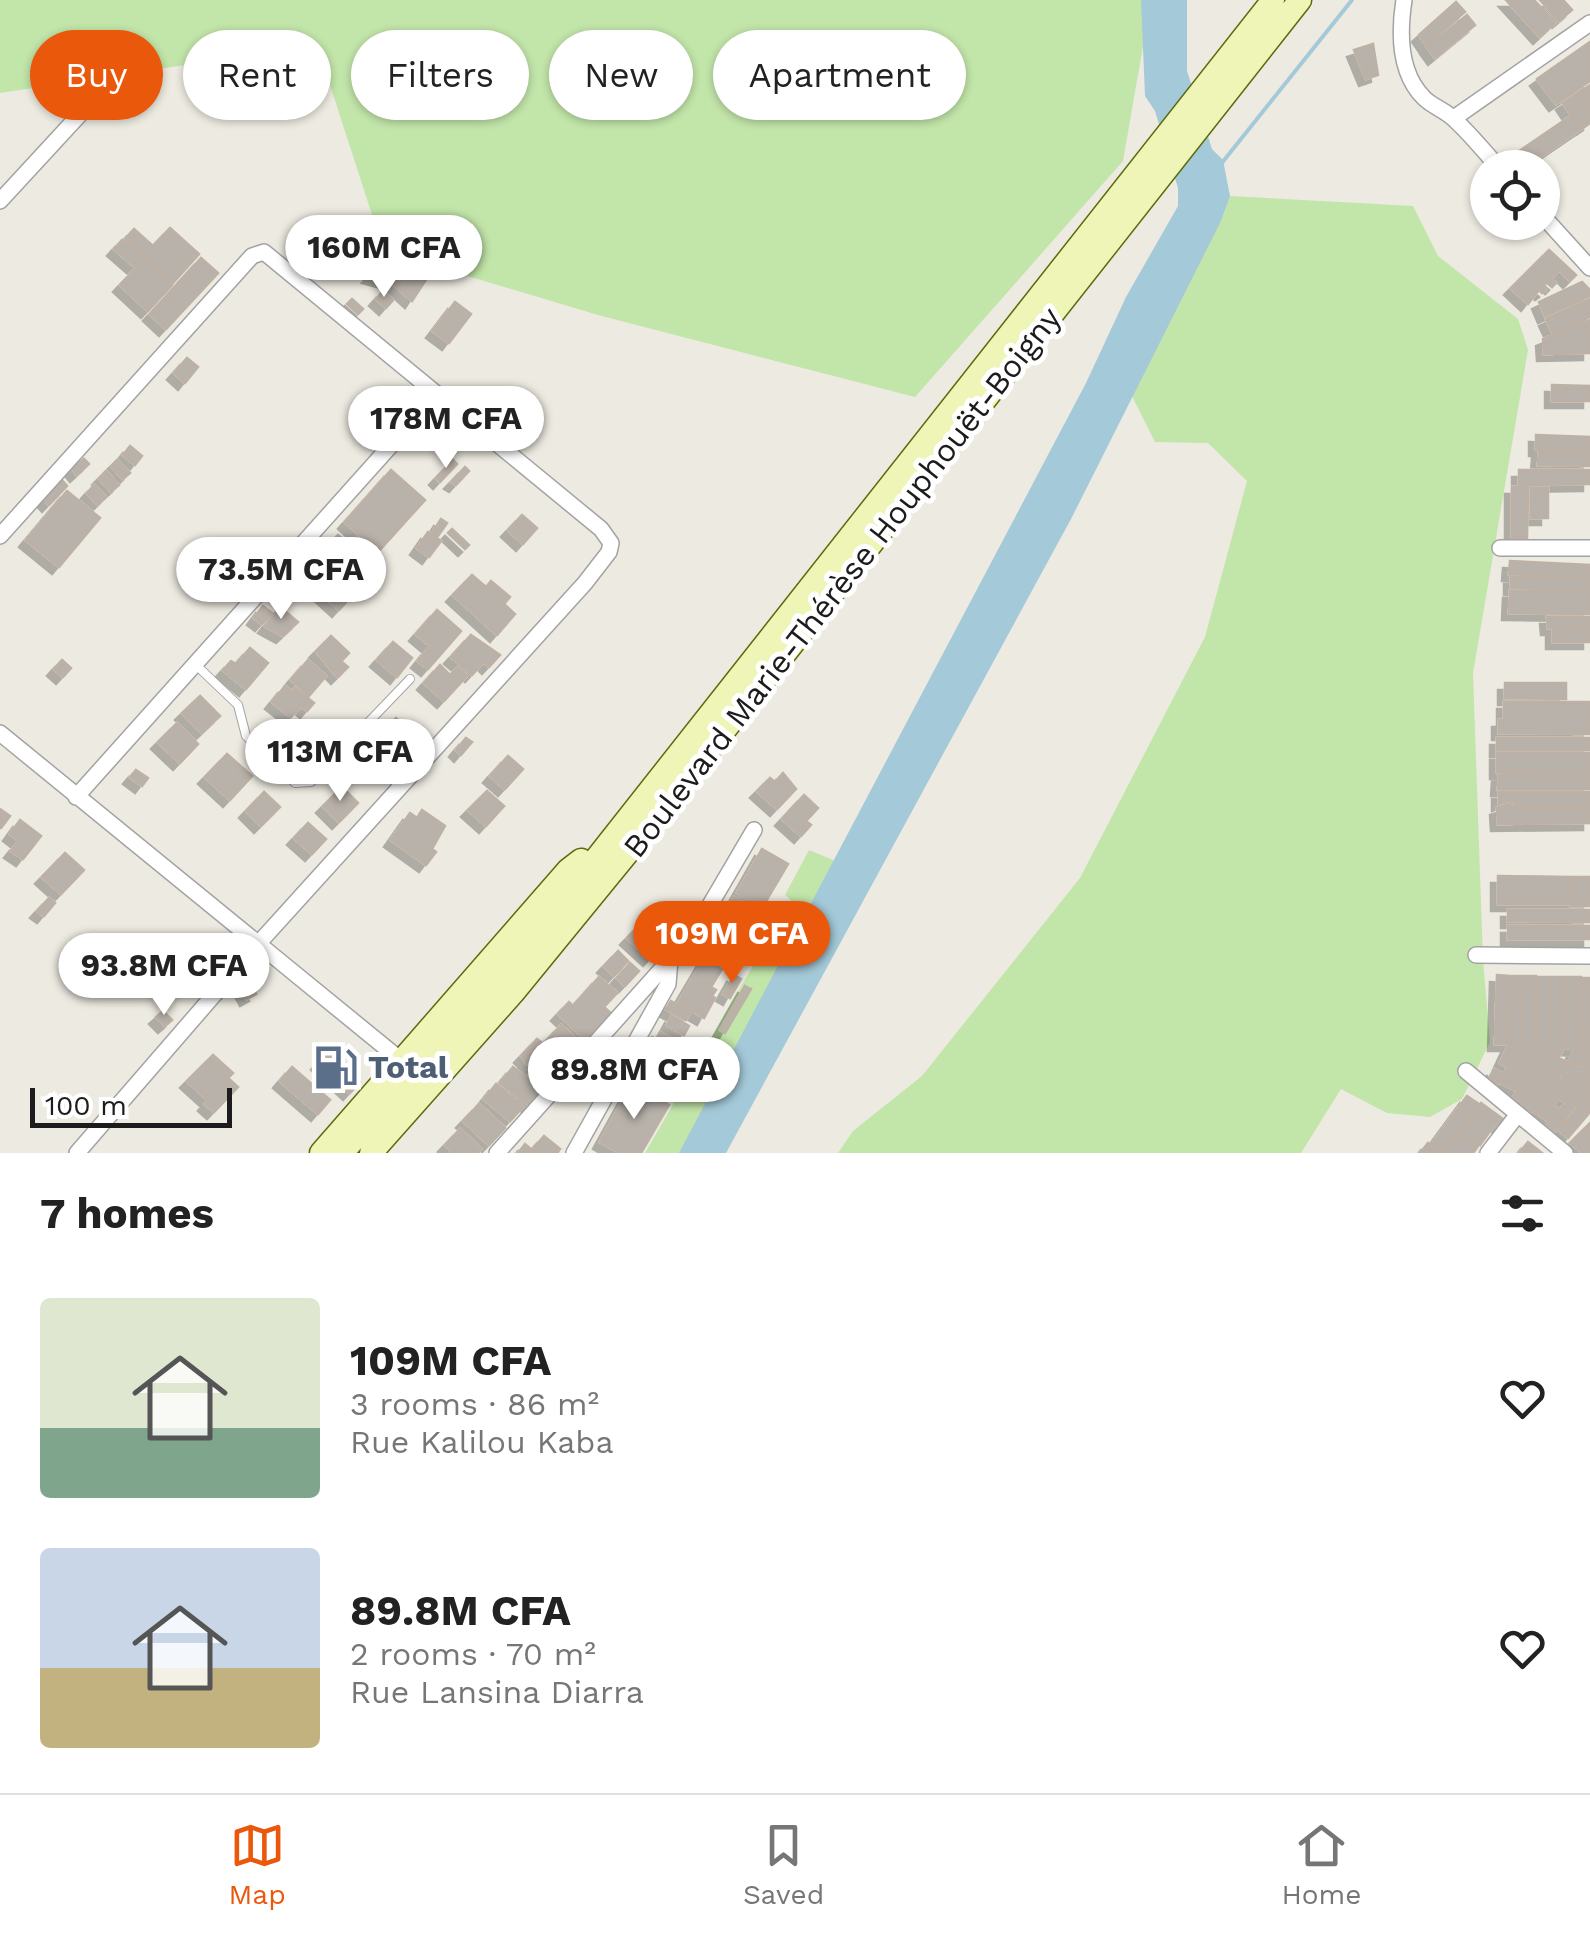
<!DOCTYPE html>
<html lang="en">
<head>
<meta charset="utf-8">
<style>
	body { margin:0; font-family:"Work Sans",sans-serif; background:#f2f2f2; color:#222; height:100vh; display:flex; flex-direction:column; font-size:38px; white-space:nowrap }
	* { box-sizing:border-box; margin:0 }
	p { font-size:32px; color:#767676 }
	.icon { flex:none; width:55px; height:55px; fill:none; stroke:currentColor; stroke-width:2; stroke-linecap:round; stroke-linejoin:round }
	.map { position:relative; height:1153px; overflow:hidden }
	.panel { display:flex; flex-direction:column; background:#fff; flex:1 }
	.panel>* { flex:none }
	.hud { position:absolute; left:30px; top:30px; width:1000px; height:90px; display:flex; gap:20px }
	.buttons { position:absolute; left:1470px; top:150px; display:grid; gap:20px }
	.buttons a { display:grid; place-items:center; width:90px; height:90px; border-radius:50%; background:#fff; box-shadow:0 2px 8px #0004; font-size:50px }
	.scale { position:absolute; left:30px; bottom:25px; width:202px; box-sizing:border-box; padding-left:10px; border:5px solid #1c1c1c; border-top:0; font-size:28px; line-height:35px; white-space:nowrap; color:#1c1c1c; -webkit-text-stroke:8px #fff; paint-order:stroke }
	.price { position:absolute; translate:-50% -85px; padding:0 22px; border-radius:35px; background:#fff; color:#222; font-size:32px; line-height:65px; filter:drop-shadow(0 2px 5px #0008) }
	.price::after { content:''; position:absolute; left:50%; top:60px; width:30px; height:22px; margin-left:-15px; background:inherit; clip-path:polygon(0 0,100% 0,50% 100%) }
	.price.selected { background:#ea580c; color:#fff }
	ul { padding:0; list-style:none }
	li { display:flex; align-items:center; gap:30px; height:250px; padding:0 40px }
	li span { display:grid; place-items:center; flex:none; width:280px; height:200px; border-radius:10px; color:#555 }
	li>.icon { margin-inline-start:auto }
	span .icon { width:120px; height:120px; fill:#fffc; stroke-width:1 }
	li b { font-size:42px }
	h2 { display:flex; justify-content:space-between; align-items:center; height:120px; padding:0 40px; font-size:42px }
	.tag { padding:0 35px; border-radius:45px; background:#fff; box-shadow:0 2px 8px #0004; font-size:35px; line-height:90px }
	.tag.selected { background:#ea580c; color:#fff }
	.tab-bar { display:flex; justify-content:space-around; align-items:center; height:140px; border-top:2px solid #e0e0e0; background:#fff; font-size:28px; color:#767676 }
	.tab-bar a { display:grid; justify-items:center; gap:5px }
	.tab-bar .selected { color:#ea580c }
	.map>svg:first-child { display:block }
	.grass { fill:#c2e5a9 }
	.water { fill:#a4c9d8 }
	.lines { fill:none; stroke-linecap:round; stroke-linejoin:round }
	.stream { stroke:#a4c9d8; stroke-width:4 }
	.building { fill:#b9b2ab; stroke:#bdb1a5; stroke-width:2.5; filter:url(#shadow) }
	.lane-casing { stroke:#a3a3a3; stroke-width:10 }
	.street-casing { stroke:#a3a3a3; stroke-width:18 }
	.secondary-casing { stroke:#5a6b0a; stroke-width:25 }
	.lane { stroke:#fff; stroke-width:8 }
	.street { stroke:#fff; stroke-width:15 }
	.secondary { stroke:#eef5b7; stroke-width:22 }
	.labels { text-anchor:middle; stroke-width:10; stroke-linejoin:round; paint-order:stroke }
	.street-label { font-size:32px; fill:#1c1c1c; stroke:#fff }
	.service-label { font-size:32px; font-weight:bold; fill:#4e5e75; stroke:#fff; text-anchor:start }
</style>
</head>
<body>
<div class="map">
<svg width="1590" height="1153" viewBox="0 0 1590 1153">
	<defs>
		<filter id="shadow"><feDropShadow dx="-7" dy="7" stdDeviation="0" flood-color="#0004"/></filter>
	</defs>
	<rect width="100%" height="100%" fill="#edeae1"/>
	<path class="grass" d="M0,0H1151L1123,161L915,397L598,315L394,254L375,224L317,45L0,93Z
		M1230,196L1413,206L1438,256L1518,319L1528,350L1473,673L1483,960L1490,1042L1462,1099L1430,1117L1387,1113L1341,1089L1301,1153H838L853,1131L922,1076L1080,878L1205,637L1247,481L1208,443L1155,442L1132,396Z
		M809,850L857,870L699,1153H645L791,900L785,895Z"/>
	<path class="water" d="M1141,0H1187V71L1212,149L1223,160L1230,196L1220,223L1071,519L726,1153H679L1086,383L1126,297L1178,206V188L1155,111L1145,96Z"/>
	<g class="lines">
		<path class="stream" d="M1221,164L1352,0"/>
	</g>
	<path class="building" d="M1506,0H1534L1555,23L1540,37Z
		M1540,0H1563L1572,10L1559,21Z
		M1456,2L1465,12L1426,45L1419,35Z
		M1467,15L1475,25L1435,58L1427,47Z
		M1590,42V81L1556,104L1537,79Z
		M1373,44L1378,75L1366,79L1354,50Z
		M1590,85V102L1571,115L1563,103Z
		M1590,104V123L1583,128L1574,114Z
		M1572,115L1581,129L1524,168H1511L1506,160Z
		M170,228L199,254L173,283L125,239L134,229L153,246Z
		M122,240L172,285L148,311L120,285L136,268L114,249Z
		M1549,250L1576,275L1570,281L1559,270L1551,279L1556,283L1552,287L1546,282L1542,286L1546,290L1542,293L1539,290L1528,304L1511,288Z
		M385,257L400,269L406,262L427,278L412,301L391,282L369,276Z
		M201,258L218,273L166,329L150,314Z
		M1582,282L1590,290V296L1545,316L1539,302Z
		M383,291L393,300L386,308L376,299Z
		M352,299L363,309L358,314L347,304Z
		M1590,299V317L1553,334L1546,319Z
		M455,302L471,314L449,343L433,331Z
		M1590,320V353L1544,354L1543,339Z
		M187,358L198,367L185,383L174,373Z
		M1552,385L1590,386V401H1552Z
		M1536,435L1590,437V449H1536Z
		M130,446L142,456L135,465L123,455Z
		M1539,451H1590V466L1538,465Z
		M84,459L89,464L77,475L72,469Z
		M117,460L130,473L123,479L111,466Z
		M453,460L457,464L440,482L436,478Z
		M465,467L469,471L456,485L451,482Z
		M391,470L425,500L378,552L345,522Z
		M1519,470H1590V484L1519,485Z
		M106,471L119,485L111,492L99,478Z
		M61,479L67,486L49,505L43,498Z
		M94,485L106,497L98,505L87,493Z
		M1512,487H1528L1527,538H1512Z
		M1531,488H1548V518H1531Z
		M67,491L100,518L59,567L26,540Z
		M522,515L537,528L523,544L508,530Z
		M441,519L447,523L438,536L432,533Z
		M452,529L469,545L465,549L448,533Z
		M428,532L441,541L429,557L417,548Z
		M338,535L349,544L344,550L333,540Z
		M331,543L343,553L336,560L325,550Z
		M357,550L377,568L339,610L305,579L323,559L337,571Z
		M1510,561L1590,565V577L1509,574Z
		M472,575L486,587L491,581L510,597L504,604L515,614L497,635L453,595Z
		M1511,577L1590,578V589L1511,588Z
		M1510,591H1590V614L1509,613Z
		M263,606L272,613L262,624L254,618Z
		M280,607L298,622L283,636L265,626Z
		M437,610L461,631L428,669L418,661L430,646L416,634Z
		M1547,617H1590V628H1548Z
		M1553,630H1590V642H1553Z
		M471,635L500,655L489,667L484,662L472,675L451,657Z
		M331,636L349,653L332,671L316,651Z
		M393,642L412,658L397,677L377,660Z
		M250,648L268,663L246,689L223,670L231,661L236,664Z
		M62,660L71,668L63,677L54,669Z
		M308,660L326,676L309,696L291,680Z
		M342,662L348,667L338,677L333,672Z
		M440,665L450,675L457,668L467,676L444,701L424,683Z
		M1505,683H1566V699L1505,698Z
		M285,686L292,692L295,688L314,703L307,711L301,706L291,717L272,702Z
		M200,696L220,716L202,733L182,713Z
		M1504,702H1590V734L1499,733V720H1504Z
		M396,718L416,736L394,761L373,743Z
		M177,723L198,744L180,763L158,742Z
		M279,736L294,751L290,754L275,740Z
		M466,738L472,742L461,755L456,750Z
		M1497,738H1590V750H1497Z
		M1497,753H1590V773L1497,772Z
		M227,754L252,776L230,800L205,777Z
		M304,754L314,761L308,769L299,762Z
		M508,756L523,769L505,789L490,776Z
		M136,770L148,778L142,786L130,777Z
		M783,773L796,789L777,809L757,791L770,778L775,782Z
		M1499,774H1590V789H1498Z
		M342,787L358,803L339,822L323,806Z
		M487,791L504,806L486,826L468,810Z
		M264,792L280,807L261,826L246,811Z
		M1499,792H1590V806L1516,805L1514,802L1507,801L1499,804Z
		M804,795L818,808L806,821L811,825L801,836L782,819Z
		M1510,804L1515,807L1590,808V823L1498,824L1497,808Z
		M0,809L10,816L1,828H0Z
		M422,810L445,826L432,849L436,852L426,865L391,840L410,813L417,818Z
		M20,820L41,836L23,859L11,851L19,841L10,834Z
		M308,823L326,839L312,854L294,838Z
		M762,849L788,864L762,908L737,893Z
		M65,853L84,870L61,894L42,877Z
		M1498,876L1570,877V904H1498Z
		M1572,877H1590V906H1571Z
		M734,897L756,910L746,926L751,929L747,936L751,939L745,949L741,947L735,955L709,940Z
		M49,898L55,903L44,916L37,911Z
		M657,907L679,927L650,959L627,938Z
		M1508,910H1590V922L1508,921Z
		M1508,926H1590V939H1508Z
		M618,951L628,961L614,976L604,966Z
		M704,959L722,969L711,987L716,990L712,996L715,998L704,1018L678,1003Z
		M630,963L639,971L625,986L617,978Z
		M734,975L741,979L730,998L723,994Z
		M1497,975L1509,976L1507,1044H1495Z
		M1509,976H1523L1521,1045H1508Z
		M1524,976H1536L1534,1048H1522Z
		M599,977L617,993L604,1007L613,1015L588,1042L558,1014L569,1002L573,1006Z
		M1536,977H1550V1048H1536Z
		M1551,977H1565L1564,1012H1551Z
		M1566,977H1581L1580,1019H1565Z
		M1581,978H1590V1026H1581Z
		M248,981L256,994L247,999L240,986Z
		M745,986L751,989L725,1033L720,1030Z
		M671,1001L691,1012L686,1020L666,1009Z
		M163,1011L172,1020L165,1026L156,1017Z
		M1551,1013H1564V1048H1550Z
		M672,1016L689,1026L684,1035L667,1025Z
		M1565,1019H1580L1579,1049L1565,1048Z
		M561,1025L582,1044L570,1057L549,1038Z
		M1580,1027H1590V1049H1581Z
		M660,1032L682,1045L662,1079L640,1067L650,1049L646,1046L652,1037L656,1039Z
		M537,1039L541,1042L525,1060L521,1056Z
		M544,1042L566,1062L555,1074L539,1060L532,1068L525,1062Z
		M1508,1046L1517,1047L1507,1067L1500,1063Z
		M1518,1046L1525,1049L1511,1078L1504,1074Z
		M1525,1049H1540L1526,1075L1516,1070Z
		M1541,1049H1563L1559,1057L1554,1055L1547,1067L1535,1061Z
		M1574,1050H1589L1578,1065L1569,1061Z
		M1590,1050V1071L1580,1064Z
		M327,1053L360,1082L350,1093L318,1063Z
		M213,1055L233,1073L228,1078L238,1087L214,1112L205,1104L208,1100L187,1081Z
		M1554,1056L1589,1072L1580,1083L1549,1068Z
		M1535,1062L1545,1069L1524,1103L1513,1097Z
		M538,1065L553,1077L530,1106L500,1083L513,1067L527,1078Z
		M292,1067L330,1100L318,1114L280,1081Z
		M1545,1068L1560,1076L1550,1095L1535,1087Z
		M1494,1069L1503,1074L1498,1084L1489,1078Z
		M1516,1071L1525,1075L1517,1091L1501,1083L1505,1076L1511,1079Z
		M1590,1072V1089L1577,1105L1569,1098Z
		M1563,1077L1578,1084L1564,1102L1558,1098L1554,1105L1547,1101Z
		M496,1084L523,1107L510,1121L484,1099Z
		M632,1084L669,1105L641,1153H620L600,1142Z
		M1534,1087L1549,1096L1538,1114L1522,1107Z
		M1590,1093V1112L1568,1138L1559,1130Z
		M1467,1096L1479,1104L1442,1153L1431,1145Z
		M1569,1099L1576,1105L1555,1131L1547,1125Z
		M1547,1101L1558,1109L1549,1122L1538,1114Z
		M1481,1103L1503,1119L1499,1125L1496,1123L1480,1145L1461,1132Z
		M479,1104L505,1128L489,1145L463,1121Z
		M1590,1123V1153H1583L1570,1143Z
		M460,1129L481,1149L478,1153H453L445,1145Z
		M1460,1133L1478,1146L1473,1153H1445Z
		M544,1136L560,1149L557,1153H518L525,1144L532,1150Z
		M1528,1142L1542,1153H1519Z
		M1428,1143L1441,1153H1420Z"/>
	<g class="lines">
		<defs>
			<path id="lane" d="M195,664L238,705L246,736L295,783L311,782L410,679
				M350,742L401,787"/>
			<path id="street" d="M1404,0C1399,32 1399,73 1424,98C1433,107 1447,111 1456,121C1471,135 1485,152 1499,168
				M1454,118L1590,23
				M0,201L107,85
				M1542,215L1590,268
				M0,536L252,256L264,252L601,529L611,543L609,552L585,583L258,944L77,1153
				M1500,548H1590
				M0,733L402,1061
				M76,797L436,395
				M1476,955L1590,956
				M1466,1071L1565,1153
				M497,1153L693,934L754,830
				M574,1153L668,984L670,960
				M1488,1153L1518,1114"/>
			<path id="secondary" d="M321,1153L568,870L581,860
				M342,1153L528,945L1273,0
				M371,1153L513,993L634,845L1300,0"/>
		</defs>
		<use href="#lane" class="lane-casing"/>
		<use href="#street" class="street-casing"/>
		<use href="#secondary" class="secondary-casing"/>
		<use href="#lane" class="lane"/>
		<use href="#street" class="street"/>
		<use href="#secondary" class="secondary"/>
	</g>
	<defs>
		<symbol id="fuel-bare" viewBox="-9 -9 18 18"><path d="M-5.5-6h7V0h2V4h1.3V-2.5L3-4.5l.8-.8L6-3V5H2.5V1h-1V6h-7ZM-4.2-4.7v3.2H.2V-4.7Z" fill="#5c6f8a" stroke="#fff" stroke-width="2.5" paint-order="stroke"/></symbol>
	</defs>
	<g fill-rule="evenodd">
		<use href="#fuel-bare" x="304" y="1036" width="63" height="63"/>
	</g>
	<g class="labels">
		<g class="street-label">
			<text transform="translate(842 582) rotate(-52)" y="11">Boulevard Marie-Thérèse Houphouët-Boigny</text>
		</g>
		<g class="service-label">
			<text x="368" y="1078">Total</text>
		</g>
	</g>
</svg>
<div class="buttons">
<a><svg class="icon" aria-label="locate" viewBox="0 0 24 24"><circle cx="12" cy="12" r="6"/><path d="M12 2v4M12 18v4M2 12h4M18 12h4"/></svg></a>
</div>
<div class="scale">100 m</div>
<b class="price" style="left:384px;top:300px">160M CFA</b>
<b class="price" style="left:446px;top:471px">178M CFA</b>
<b class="price" style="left:281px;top:622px">73.5M CFA</b>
<b class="price" style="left:340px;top:804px">113M CFA</b>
<b class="price selected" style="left:732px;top:986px">109M CFA</b>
<b class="price" style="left:164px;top:1018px">93.8M CFA</b>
<b class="price" style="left:634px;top:1122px">89.8M CFA</b>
<div class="hud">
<a class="tag selected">Buy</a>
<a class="tag">Rent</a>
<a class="tag">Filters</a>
<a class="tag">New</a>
<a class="tag">Apartment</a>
</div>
</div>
<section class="panel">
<h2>7 homes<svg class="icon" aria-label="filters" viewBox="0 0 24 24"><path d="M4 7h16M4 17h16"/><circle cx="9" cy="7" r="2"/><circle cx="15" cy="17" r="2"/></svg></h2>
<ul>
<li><span style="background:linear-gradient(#dfe7d0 65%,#7fa58c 0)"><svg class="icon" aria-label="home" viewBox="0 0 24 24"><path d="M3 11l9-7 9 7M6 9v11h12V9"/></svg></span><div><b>109M CFA</b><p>3 rooms · 86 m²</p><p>Rue Kalilou Kaba</p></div><svg class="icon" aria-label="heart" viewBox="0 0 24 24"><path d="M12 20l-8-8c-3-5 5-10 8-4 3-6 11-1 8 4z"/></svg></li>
<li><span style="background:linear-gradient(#c9d6e8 60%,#c2b280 0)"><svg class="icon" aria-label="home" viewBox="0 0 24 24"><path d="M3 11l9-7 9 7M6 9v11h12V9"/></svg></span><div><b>89.8M CFA</b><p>2 rooms · 70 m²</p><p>Rue Lansina Diarra</p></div><svg class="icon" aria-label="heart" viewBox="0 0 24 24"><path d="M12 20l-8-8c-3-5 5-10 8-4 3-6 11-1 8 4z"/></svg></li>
</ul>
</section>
<nav class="tab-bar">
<a class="selected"><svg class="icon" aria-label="map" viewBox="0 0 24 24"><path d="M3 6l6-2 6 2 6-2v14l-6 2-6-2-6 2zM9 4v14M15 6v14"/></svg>Map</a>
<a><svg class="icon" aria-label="saved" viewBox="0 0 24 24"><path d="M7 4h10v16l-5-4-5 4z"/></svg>Saved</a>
<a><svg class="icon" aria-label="home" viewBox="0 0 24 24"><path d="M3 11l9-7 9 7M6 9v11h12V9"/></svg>Home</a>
</nav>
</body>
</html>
